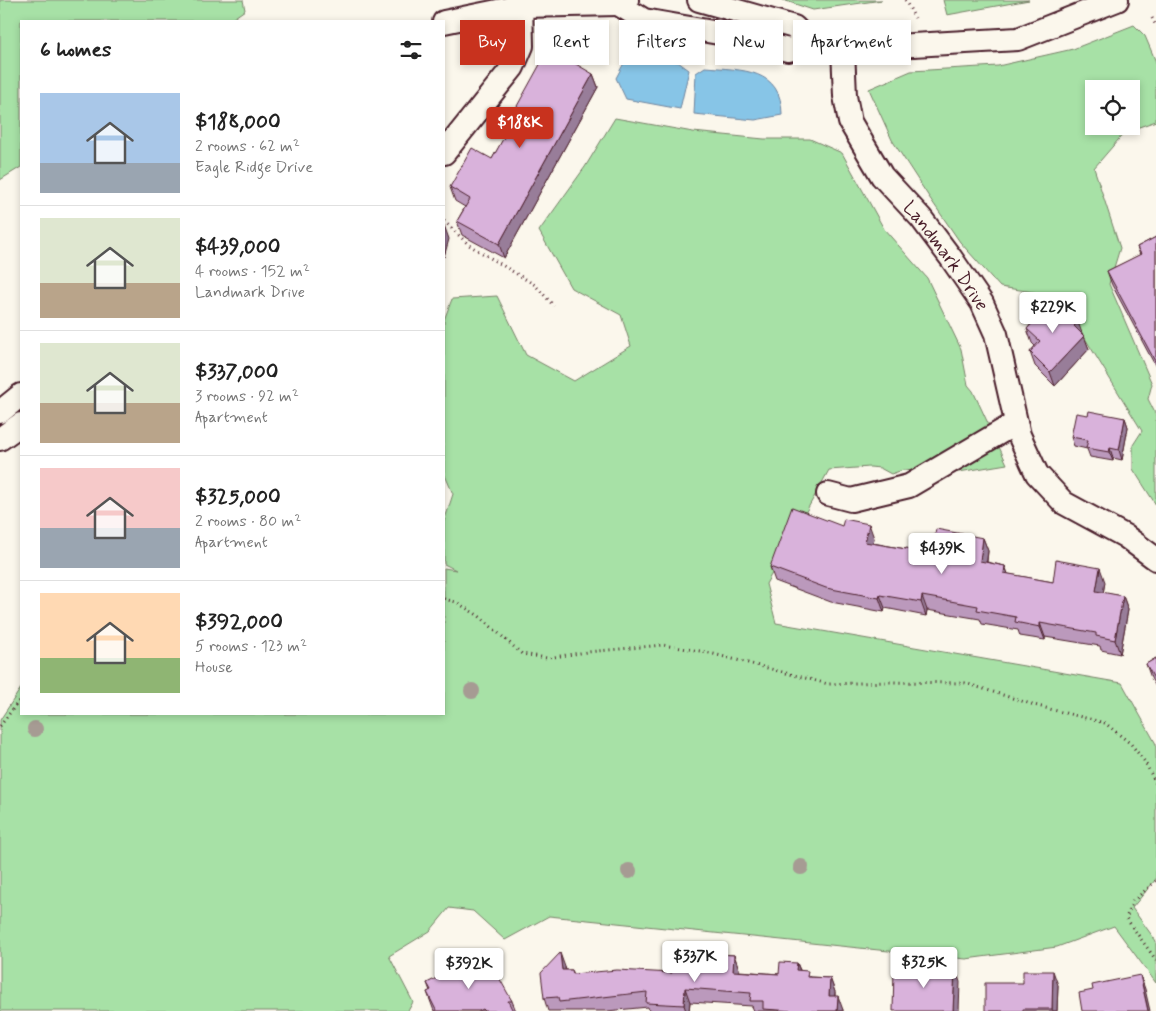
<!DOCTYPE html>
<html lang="en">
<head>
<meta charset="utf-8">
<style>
	body { margin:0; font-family:Mynerve,sans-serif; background:#f6f6f6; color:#222; height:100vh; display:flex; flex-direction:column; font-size:19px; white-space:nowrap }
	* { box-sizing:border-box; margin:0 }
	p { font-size:16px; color:#767676 }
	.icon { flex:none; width:28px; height:28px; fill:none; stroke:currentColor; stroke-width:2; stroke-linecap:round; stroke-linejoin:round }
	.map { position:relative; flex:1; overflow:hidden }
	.details { position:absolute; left:20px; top:20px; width:425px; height:695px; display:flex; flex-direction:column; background:#fff; border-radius:0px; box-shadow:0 2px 8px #0003 }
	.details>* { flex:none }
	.banner { position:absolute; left:460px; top:20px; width:475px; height:45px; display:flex; gap:10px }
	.buttons { position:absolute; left:1085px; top:80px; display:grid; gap:10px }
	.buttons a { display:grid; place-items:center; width:55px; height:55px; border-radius:0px; background:#fff; box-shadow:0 2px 8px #0003; font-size:25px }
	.price { position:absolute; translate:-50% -42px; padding:0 11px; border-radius:5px; background:#fff; color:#222; font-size:16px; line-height:32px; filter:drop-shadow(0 1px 2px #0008) }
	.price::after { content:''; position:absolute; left:50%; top:30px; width:15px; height:11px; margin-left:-8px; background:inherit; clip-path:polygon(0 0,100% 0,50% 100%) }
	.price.active { background:#c8321e; color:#fff }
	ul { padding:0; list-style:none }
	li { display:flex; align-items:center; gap:15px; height:125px; padding:0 20px }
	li+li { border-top:1px solid #e0e0e0 }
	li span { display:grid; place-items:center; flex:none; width:140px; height:100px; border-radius:0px; color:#555 }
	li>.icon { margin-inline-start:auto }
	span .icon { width:60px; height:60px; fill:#fffc; stroke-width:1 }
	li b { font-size:21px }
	h2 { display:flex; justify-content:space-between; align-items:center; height:60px; padding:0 20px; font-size:21px }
	.chip { padding:0 18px; border-radius:0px; background:#fff; box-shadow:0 2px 8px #0003; font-size:18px; line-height:45px }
	.chip.active { background:#c8321e; color:#fff }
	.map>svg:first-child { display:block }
	.green { fill:#a7e1a6; stroke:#788068; fill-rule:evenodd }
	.water { fill:#87c5e7; stroke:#6f839c }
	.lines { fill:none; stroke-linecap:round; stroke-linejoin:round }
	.minor-casing { stroke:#4a1f2b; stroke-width:26 }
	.path { stroke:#4a1f2b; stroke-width:3; stroke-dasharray:1 4; stroke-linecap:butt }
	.minor { stroke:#fbf7ec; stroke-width:22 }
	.tree { fill:#a69b93 }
	.wall { fill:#bb99bc; stroke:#4a1f2b }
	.shaded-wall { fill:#987d99; stroke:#4a1f2b }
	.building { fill:#d9b2db; stroke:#4a1f2b }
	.labels { text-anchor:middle; stroke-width:4.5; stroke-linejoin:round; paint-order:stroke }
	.street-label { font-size:19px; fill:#4a1f2b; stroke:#fbf7ec }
</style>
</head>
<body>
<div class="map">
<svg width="1156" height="1011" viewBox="0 0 1156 1011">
	<rect width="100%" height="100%" fill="#fbf7ec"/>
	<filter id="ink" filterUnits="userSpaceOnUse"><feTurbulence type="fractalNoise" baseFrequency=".02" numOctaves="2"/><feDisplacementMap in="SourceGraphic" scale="10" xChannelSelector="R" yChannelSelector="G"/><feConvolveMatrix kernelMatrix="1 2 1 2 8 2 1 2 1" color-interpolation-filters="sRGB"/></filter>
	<g filter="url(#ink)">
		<path class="green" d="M0,0H243L245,10L229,21H21V167L0,180Z
			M783,0H882L813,10Z
			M943,0H1029L947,15Z
			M1134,25L1145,36L1156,62V121L1125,132L1094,168L1120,248L1109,284L1152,384L1148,399L1156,415V505L1133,469V445L1142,431L1059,296L1000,287L960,242L929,197L892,140L869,89L911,71L998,66L1073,49ZM1094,89H1131V126H1094Z
			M615,118L693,132L764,139H810L842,153L884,229L927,278L961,349L968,385L973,391L1007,464L947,474L903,470L891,474L880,468L870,467L829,470L766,584L776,623L1122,683L1156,744V879L1132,908L1156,941V983L1114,926L1057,947L966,959L549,916L505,940L473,911L449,908L430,931L389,956L413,1002L408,1011H0V720L21,688V714H444V568L456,570L444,564V522L453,494L444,473V320L452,299L497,296L526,355L574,381L631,346L621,315L571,288L539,231L585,167Z"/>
		<path class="water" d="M652,58L678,62L689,70L680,109L626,99L616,78L624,63Z
			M705,67C742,70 782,68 782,115L755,120L694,114L696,73Z"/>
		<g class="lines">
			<defs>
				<g id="minor">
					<path d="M699,0L794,27L811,44"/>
					<path d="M618,4L644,20L730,35L788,50L811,44L843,49L1018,39L1117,0"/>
					<path d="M444,22L522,6L618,4L627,0"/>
					<path id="s1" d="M843,49L845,96L850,122L882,176L921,218L951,258L982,303L996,334L1019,435L1037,474L1064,503L1125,536L1156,559"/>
					<path d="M444,153L513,67L522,46L521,0"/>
					<path d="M0,412L21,395"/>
					<path d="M0,439L21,424"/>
					<path d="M828,494L851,500L909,486L1016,423"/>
				</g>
			</defs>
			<use href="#minor" class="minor-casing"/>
			<path class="path" d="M905,0L915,18
				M1152,18L1156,26
				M444,221L469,245L535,285L554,306
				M444,599L456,602L479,616L522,654L547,658L587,652L663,645L706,652L828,684L887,682L965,683L1034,705L1105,723L1131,744L1145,762L1156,784
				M0,726L21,698
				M1156,881L1133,901L1126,918L1156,960"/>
			<use href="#minor" class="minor"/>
		</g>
		<g class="tree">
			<circle cx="472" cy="691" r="8"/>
			<circle cx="35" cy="729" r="8"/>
			<circle cx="801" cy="867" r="8"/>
			<circle cx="629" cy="871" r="8"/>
		</g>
		<path class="wall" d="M551,64L593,74L598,87L504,258L462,235L457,221L465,207L455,201L450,187L492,159L513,122L511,117Z
			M1156,237V367L1112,285L1107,271L1140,255L1137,247Z
			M1056,309L1082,333L1089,349L1055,386L1035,366L1030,352L1035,346L1032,343L1027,329L1032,323L1029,314Z
			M1088,415L1125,418L1128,427L1122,460L1113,458V461L1090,457L1087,449L1074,446L1071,437Z
			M874,538L873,543L906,549L932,552L983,538L988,551L987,562L1005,566L1008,574L1053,582H1105L1103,593L1123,596L1128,610L1120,654L1101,650L1100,646L1045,637V640L1020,636L1018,630L982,624L980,619L927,610L926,616L885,608L884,612L831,602L775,581L770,567Z
			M1156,658V687L1151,678L1146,664Z
			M719,954L734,955L739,969V971L779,974L797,963L800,970L810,977L830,978L835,992V996L843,1010V1011H754L752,1006L690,1002L689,1011H649L648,1007L607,1011H548L544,998L565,967L566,970H572L574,974L672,973Z
			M474,964L494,976L512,1001L516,1011H434L427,992L430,991L427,983Z
			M1023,983L1058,985L1057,1011H985Z"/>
		<path class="shaded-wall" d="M593,74L598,87L504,258L499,244Z
			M444,225L449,239L444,257Z
			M1078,322L1083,336L1074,326Z
			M1084,336L1089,349L1055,386L1050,372Z
			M1125,418L1128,427L1122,460L1119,450Z
			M1110,448L1113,458V461L1109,452Z
			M869,524L874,538L870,556L865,542Z
			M983,538L988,551L985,575L980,561Z
			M1005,566L1010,579L1004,573Z
			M1100,568L1105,582L1101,605L1096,591Z
			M880,595L885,608L884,612L879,598Z
			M922,596L927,610L926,616L921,602Z
			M1123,596L1128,610L1120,654L1115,640Z
			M1040,623L1045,637V640L1040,627Z
			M560,953L565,967L567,984L562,970Z
			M734,955L739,969L738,985L733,971Z
			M797,963L802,977L796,970Z
			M955,968L960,982L959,1011H953Z
			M1053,971L1058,985L1057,1011H1053L1052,1009Z
			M1140,975L1145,989L1150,1011H1148Z
			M830,978L835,992L834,1009L829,996Z
			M685,988L690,1002L689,1011H686L684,1005Z
			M838,996L843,1010V1011H837Z"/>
		<path class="building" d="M557,53L593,74L499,244L457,221L470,199L450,187L472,148L492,159L514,119L511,117L543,59L551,64Z
			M1156,237V363L1107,271L1141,254L1137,247Z
			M1044,298L1056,309L1060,305L1078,322L1074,326L1084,336L1050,372L1030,352L1040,341L1027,329L1035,320L1029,314Z
			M1089,411L1125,418L1119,450L1110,448L1109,452L1086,448L1088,440L1071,437L1076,413L1088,415Z
			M792,507L842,526L844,519L869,524L865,542L906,549V548L932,552L936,529L983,538L980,561L1005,566L1004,573L1053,582L1056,560L1100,568L1096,591L1123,596L1115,640L1096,636V633L1040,623V627L1015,622L1016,617L977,610L978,606L922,596L921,602L880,595L879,598L826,588L770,567Z
			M1156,658V682L1146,664Z
			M705,948H714L719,954L734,955L733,971L779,974L780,962L797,963L796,970L808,971L807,977L830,978L829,996H838L837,1011H794L763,1009V1001H750L751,993L685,988L684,1005L646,1003L647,992L559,1002L558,997L544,998L541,973L560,953L562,970H572L573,974L617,970L672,973L673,951L701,953Z
			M484,958L494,976L497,974L512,1001H508L513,1011H485L483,1009L479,1011H436V1010L427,992L431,990L427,983L471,960L474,964Z
			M904,964L955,968L953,1011H893L894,971H904Z
			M1023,971H1053L1052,1009H1023V1011H985V983H1023Z
			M1140,975L1148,1011H1082L1079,993L1093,990L1092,985Z"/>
	</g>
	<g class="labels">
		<g class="street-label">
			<text dy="7" stroke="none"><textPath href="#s1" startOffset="239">Landmark Drive</textPath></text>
		</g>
	</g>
</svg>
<div class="buttons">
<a><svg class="icon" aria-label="locate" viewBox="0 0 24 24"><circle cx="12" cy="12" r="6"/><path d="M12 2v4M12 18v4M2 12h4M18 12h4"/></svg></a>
</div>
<b class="price active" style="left:520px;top:149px">$188K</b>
<b class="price" style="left:1053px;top:334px">$229K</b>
<b class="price" style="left:942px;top:575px">$439K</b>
<b class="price" style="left:695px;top:983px">$337K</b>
<b class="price" style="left:924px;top:989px">$325K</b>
<b class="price" style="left:469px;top:990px">$392K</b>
<div class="banner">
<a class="chip active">Buy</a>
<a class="chip">Rent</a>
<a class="chip">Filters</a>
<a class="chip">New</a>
<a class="chip">Apartment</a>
</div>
<section class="details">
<h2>6 homes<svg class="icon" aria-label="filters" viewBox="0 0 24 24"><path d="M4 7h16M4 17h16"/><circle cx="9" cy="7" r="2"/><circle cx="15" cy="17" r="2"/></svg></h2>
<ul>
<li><span style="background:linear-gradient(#a9c7e8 70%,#9aa5b1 0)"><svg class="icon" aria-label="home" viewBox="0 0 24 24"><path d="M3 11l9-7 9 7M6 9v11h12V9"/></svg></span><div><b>$188,000</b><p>2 rooms · 62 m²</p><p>Eagle Ridge Drive</p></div></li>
<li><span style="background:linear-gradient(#dfe7d0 65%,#b9a48a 0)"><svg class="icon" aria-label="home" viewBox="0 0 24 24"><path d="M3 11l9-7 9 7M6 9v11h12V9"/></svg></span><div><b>$439,000</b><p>4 rooms · 152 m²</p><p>Landmark Drive</p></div></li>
<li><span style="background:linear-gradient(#dfe7d0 60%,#b9a48a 0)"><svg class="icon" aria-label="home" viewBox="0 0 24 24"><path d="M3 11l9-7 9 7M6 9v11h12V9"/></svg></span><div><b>$337,000</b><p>3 rooms · 92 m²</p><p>Apartment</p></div></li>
<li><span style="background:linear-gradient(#f6c9c9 60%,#9aa5b1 0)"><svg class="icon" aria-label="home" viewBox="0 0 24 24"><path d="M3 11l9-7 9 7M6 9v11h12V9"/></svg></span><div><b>$325,000</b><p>2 rooms · 80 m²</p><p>Apartment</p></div></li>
<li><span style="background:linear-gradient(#ffd9b3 65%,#8fb573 0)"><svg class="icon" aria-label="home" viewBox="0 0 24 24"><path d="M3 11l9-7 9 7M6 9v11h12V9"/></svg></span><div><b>$392,000</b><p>5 rooms · 123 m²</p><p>House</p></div></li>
</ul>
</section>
</div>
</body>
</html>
